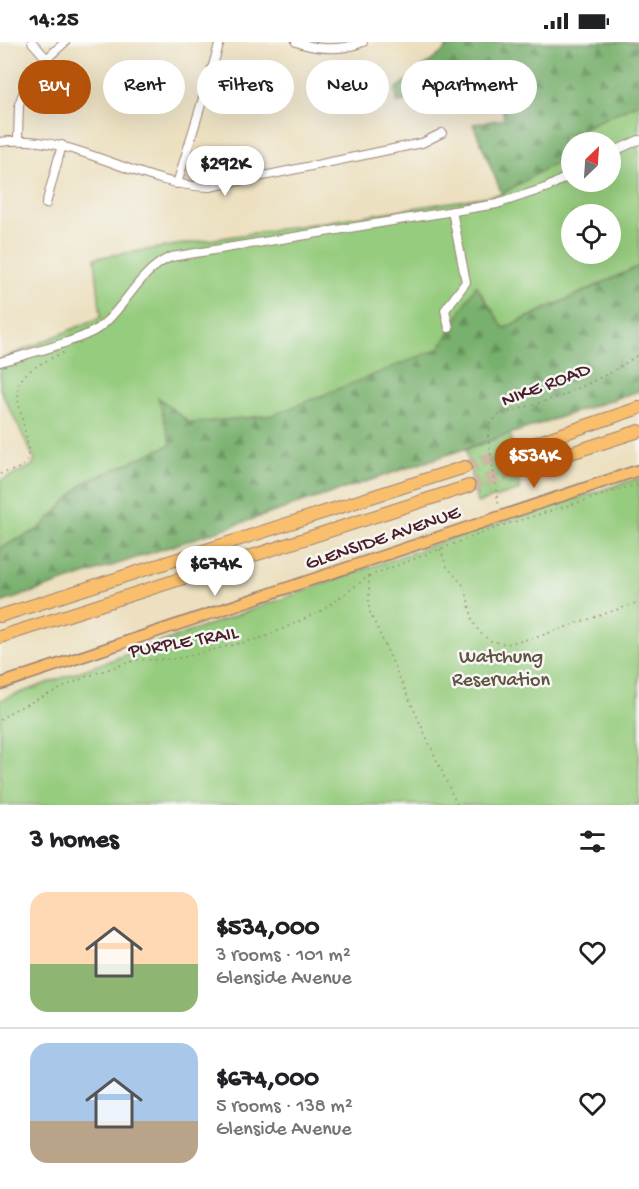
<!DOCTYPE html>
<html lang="en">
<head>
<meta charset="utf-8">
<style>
	body { margin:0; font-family:"Gochi Hand",sans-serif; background:#f6f6f6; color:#202124; height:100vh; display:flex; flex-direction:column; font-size:22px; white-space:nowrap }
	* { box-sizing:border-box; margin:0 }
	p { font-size:20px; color:#757577 }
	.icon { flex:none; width:33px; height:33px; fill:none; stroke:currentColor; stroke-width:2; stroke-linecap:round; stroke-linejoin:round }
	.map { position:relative; height:763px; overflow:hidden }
	.drawer { display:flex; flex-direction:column; background:#fff; flex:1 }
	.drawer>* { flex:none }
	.top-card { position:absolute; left:18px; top:18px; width:603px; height:54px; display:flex; gap:12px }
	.needle { width:39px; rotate:25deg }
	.controls { position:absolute; left:561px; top:90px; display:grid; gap:12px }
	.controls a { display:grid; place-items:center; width:60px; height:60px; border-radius:50%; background:#fff; box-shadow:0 6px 24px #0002; font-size:30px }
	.price { position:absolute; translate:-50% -51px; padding:0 14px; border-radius:21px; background:#fff; color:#222; font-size:20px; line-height:39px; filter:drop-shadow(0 2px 3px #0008) }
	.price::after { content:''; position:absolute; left:50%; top:36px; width:18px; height:14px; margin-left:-9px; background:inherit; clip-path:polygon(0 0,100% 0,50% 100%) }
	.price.active { background:#b45309; color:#fff }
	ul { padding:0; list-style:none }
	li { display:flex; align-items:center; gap:18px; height:150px; padding:0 30px }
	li+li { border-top:2px solid #e0e0e0 }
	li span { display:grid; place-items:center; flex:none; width:168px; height:120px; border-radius:18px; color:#555 }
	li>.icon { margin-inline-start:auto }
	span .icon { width:72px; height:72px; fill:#fffc; stroke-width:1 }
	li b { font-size:26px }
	h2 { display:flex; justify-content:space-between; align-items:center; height:72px; padding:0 30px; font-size:26px }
	.tag { padding:0 21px; border-radius:27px; background:#fff; box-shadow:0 6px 24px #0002; font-size:21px; line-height:54px }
	.tag.active { background:#b45309; color:#fff }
	.status { display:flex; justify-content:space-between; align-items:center; height:42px; padding:0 30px; background:#fff; direction:ltr }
	.status svg { height:16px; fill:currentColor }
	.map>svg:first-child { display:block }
	.grass { fill:url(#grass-dots); stroke:#707654; stroke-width:1.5 }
	.forest { fill:url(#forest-firs); stroke:#61684c; stroke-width:1.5 }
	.green { fill:#96cc7e; stroke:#707654; stroke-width:1.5; fill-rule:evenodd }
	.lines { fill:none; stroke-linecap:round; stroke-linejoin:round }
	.highway-tunnel { stroke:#ccb9a2; stroke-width:12; stroke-dasharray:12 6; stroke-linecap:butt }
	.minor-casing { stroke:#9b8076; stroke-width:10 }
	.major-casing { stroke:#9b8076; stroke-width:13 }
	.highway-casing { stroke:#9b8076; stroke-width:14 }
	.path { stroke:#9b8076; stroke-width:1.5; stroke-dasharray:1.5 4.5; stroke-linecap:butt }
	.minor { stroke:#fff; stroke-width:8 }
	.major { stroke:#f9bf6c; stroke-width:10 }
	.highway { stroke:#f9bf6c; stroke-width:12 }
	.path-bridge { stroke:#9b8076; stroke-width:1.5; stroke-dasharray:1.5 4.5; stroke-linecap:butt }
	.labels { text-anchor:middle; stroke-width:5; stroke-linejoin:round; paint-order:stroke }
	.street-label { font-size:20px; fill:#4a1f2b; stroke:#f6f6f2 }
	.park-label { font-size:20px; fill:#615344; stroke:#f6f6f2 }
</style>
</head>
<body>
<div class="status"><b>14:25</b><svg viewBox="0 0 49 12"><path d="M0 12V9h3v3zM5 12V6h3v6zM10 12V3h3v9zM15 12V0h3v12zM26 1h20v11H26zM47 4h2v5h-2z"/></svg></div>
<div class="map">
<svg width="639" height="763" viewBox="0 0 639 763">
	<defs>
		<pattern id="grass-dots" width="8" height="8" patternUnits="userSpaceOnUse" patternTransform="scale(1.5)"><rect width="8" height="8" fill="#96cc7e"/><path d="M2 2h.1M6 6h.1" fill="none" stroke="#83af6d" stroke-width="1.8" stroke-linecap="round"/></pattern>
		<pattern id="forest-firs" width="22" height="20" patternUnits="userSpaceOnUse" patternTransform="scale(1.5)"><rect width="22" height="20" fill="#78b06d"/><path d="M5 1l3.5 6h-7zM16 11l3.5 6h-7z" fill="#648f5a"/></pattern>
	</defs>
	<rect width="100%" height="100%" fill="#f6f6f2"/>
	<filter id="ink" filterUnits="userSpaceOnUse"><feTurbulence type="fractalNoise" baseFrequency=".0167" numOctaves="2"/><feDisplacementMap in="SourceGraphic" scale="12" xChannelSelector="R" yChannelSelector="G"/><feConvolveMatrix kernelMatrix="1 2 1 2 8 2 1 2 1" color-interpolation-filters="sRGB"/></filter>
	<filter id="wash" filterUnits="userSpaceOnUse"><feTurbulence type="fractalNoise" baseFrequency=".008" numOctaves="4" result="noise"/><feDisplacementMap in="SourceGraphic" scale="24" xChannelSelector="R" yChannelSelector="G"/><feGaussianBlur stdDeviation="1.35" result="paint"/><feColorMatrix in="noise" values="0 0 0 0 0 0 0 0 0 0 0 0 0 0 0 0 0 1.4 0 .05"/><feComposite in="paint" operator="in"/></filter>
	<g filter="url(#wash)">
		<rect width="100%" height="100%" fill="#ece0c0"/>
		<path class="grass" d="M510,391L520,448L477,461L466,408Z"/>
		<path class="forest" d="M449,0H639V61L561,96L568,114L502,152L473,82L504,77L497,26L465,31L455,55L397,60L396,47L445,8Z
			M639,224V349L0,561V506L39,487L84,441L170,402L157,355L190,381L273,373L476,243L505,286Z"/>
		<path class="green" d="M639,61V224L504,286L476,243L440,306L273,373L190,381L158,355L171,402L84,441L39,487L0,506V439L32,424L35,418L0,347V318L101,275L95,216L502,152L567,114L561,96ZM572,100H610V140H572ZM572,172H610V212H572Z
			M639,436V763H0V658L449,497Z"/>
	</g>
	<g filter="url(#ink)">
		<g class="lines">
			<path class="highway-tunnel" d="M465,425L518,407
				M469,444L521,427"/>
			<defs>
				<path id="minor" d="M32,0L46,16
					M296,0C319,8 341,9 363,0
					M18,97L19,62L31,31L65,0
					M0,100C76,90 137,144 210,145L422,101L442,91
					M610,111L639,98
					M177,142L220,0
					M46,162L62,103
					M449,286L445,268L466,240L452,169
					M0,320C23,313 84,298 100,285C126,265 139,228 171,215L497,162L548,145L572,132"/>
				<path id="major" d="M0,642L639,428"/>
				<path id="highway" d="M518,407L639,366
					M521,427L639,389
					M0,574L465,425
					M0,595L469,444"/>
			</defs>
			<use href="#minor" class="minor-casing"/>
			<use href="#major" class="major-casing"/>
			<use href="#highway" class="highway-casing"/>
			<path class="path" d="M488,394L490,381L499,373L562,354L612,330L639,312
				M0,432C6,430 17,428 22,424C41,410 8,359 21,338C30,325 50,317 64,310
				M496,448L499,465
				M440,507L447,525L465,545L473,580L480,591L491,599L507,602L537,595L639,560
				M369,534V568L457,763
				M0,678L12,669L88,634L136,618L176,617L265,595L321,569L369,534L504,483L639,442"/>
			<use href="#minor" class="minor"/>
			<use href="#major" class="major"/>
			<use href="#highway" class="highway"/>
			<path class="path-bridge" d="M488,394L496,448"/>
		</g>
	</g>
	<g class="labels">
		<g class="street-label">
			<text transform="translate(545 341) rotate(-21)" y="7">NIKE ROAD</text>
			<text transform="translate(382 494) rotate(-19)" y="7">GLENSIDE AVENUE</text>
			<text transform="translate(183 598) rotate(-10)" y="7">PURPLE TRAIL</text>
		</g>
		<g class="park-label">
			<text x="501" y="620">Watchung<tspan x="501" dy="23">Reservation</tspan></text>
		</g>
	</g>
</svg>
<div class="controls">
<a><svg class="needle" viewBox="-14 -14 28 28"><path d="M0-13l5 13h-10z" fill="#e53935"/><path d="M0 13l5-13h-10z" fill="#757577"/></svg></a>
<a><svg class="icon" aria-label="locate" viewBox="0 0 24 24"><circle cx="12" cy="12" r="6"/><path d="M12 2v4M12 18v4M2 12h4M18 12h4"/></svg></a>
</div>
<b class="price" style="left:225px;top:155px">$292K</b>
<b class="price active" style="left:534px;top:447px">$534K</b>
<b class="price" style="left:215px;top:555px">$674K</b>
<div class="top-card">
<a class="tag active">Buy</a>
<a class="tag">Rent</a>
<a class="tag">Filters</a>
<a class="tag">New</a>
<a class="tag">Apartment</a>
</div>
</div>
<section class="drawer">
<h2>3 homes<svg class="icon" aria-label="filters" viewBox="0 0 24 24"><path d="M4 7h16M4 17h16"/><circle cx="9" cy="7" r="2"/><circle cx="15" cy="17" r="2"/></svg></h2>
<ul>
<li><span style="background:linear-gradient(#ffd9b3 60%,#8fb573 0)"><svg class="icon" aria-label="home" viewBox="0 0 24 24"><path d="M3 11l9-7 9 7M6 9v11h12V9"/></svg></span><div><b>$534,000</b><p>3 rooms · 101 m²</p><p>Glenside Avenue</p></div><svg class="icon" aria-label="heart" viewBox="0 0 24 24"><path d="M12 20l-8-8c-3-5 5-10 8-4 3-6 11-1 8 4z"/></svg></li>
<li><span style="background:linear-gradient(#a9c7e8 65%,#b9a48a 0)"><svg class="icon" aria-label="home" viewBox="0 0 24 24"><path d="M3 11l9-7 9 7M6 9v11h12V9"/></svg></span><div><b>$674,000</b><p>5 rooms · 138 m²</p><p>Glenside Avenue</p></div><svg class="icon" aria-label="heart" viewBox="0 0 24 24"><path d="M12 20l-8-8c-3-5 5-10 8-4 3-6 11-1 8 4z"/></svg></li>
</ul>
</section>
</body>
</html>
